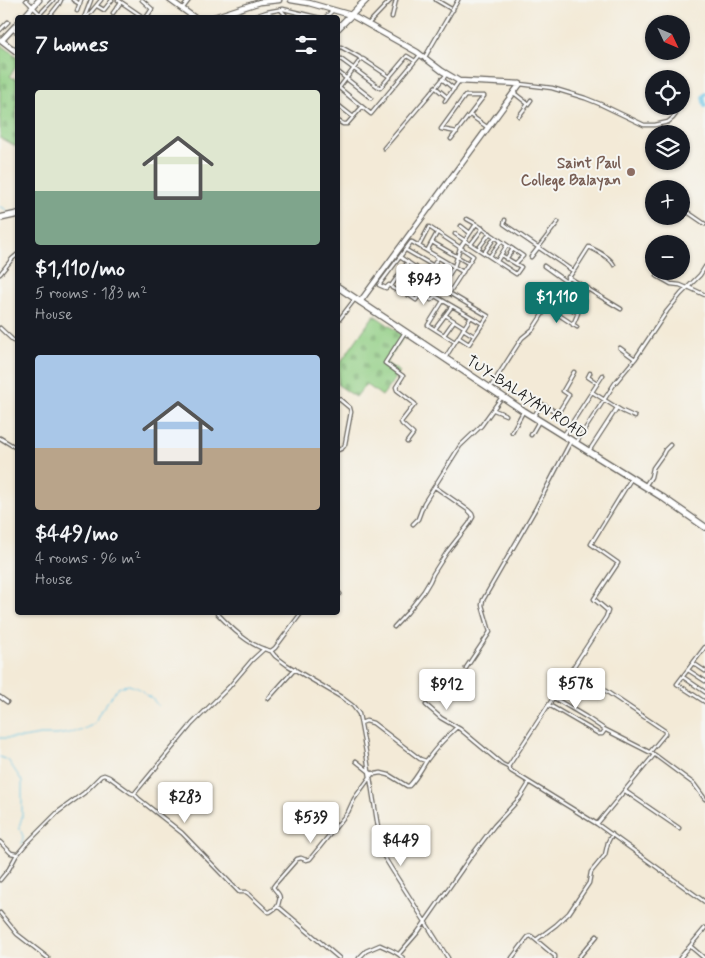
<!DOCTYPE html>
<html lang="en">
<head>
<meta charset="utf-8">
<style>
	body { margin:0; font-family:Mynerve,sans-serif; background:#20242c; color:#f1f3f6; height:100vh; display:flex; flex-direction:column; font-size:19px; white-space:nowrap }
	* { box-sizing:border-box; margin:0 }
	p { font-size:16px; color:#9ea1a6 }
	.icon { flex:none; width:28px; height:28px; fill:none; stroke:currentColor; stroke-width:2; stroke-linecap:round; stroke-linejoin:round }
	.map { position:relative; flex:1; overflow:hidden }
	.side { position:absolute; left:15px; top:15px; width:325px; height:600px; display:flex; flex-direction:column; background:#171b24; border-radius:5px; box-shadow:0 1px 4px #0004 }
	.side>* { flex:none }
	.needle { width:32px; rotate:134deg }
	.buttons { position:absolute; left:645px; top:15px; display:grid; gap:10px }
	.buttons a { display:grid; place-items:center; width:45px; height:45px; border-radius:50%; background:#171b24; box-shadow:0 1px 4px #0004; font-size:25px }
	.price { position:absolute; translate:-50% -42px; padding:0 11px; border-radius:5px; background:#fff; color:#222; font-size:16px; line-height:32px; filter:drop-shadow(0 1px 2px #0008) }
	.price::after { content:''; position:absolute; left:50%; top:30px; width:15px; height:11px; margin-left:-8px; background:inherit; clip-path:polygon(0 0,100% 0,50% 100%) }
	.price.current { background:#0f766e; color:#fff }
	ul { padding:0; list-style:none }
	li { display:grid; align-content:center; gap:10px; height:265px; padding:0 20px }
	li span { display:grid; place-items:center; height:155px; border-radius:5px; color:#555 }
	li>.icon { margin-inline-start:auto }
	span .icon { width:90px; height:90px; fill:#fffc; stroke-width:1 }
	li b { font-size:21px }
	h2 { display:flex; justify-content:space-between; align-items:center; height:60px; padding:0 20px; font-size:21px }
	.map>svg:first-child { display:block }
	.cemetery { fill:url(#cemetery-stones); stroke:#567550 }
	.lines { fill:none; stroke-linecap:round; stroke-linejoin:round }
	.stream { stroke:#65c1e3; stroke-width:1 }
	.river { stroke:#65c1e3; stroke-width:4 }
	.street-casing { stroke:#67645d; stroke-width:5 }
	.secondary-casing { stroke:#67645d; stroke-width:7 }
	.primary-casing { stroke:#67645d; stroke-width:8 }
	.street { stroke:#fff; stroke-width:2.5 }
	.secondary { stroke:#fff; stroke-width:4.5 }
	.primary { stroke:#fff; stroke-width:5.5 }
	.education-dot { fill:#8d6e63; stroke:#f6f6f2; stroke-width:2 }
	.labels { text-anchor:middle; stroke-width:4; stroke-linejoin:round; paint-order:stroke }
	.education-label { font-size:15px; font-weight:bold; fill:#785e54; stroke:#f6f6f2; text-anchor:end }
	.street-label { font-size:15px; fill:#1c1c1c; stroke:#f6f6f2 }
</style>
</head>
<body>
<div class="map">
<svg width="705" height="958" viewBox="0 0 705 958">
	<defs>
		<pattern id="cemetery-stones" width="16" height="16" patternUnits="userSpaceOnUse" patternTransform="scale(1.25)"><rect width="16" height="16" fill="#91ce84"/><path d="M2 7V4a2 2 0 0 1 4 0v3zM10 15v-3a2 2 0 0 1 4 0v3z" fill="#7cb071"/></pattern>
	</defs>
	<rect width="100%" height="100%" fill="#f6f6f2"/>
	<filter id="ink" filterUnits="userSpaceOnUse"><feTurbulence type="fractalNoise" baseFrequency=".02" numOctaves="2"/><feDisplacementMap in="SourceGraphic" scale="10" xChannelSelector="R" yChannelSelector="G"/><feConvolveMatrix kernelMatrix="1 2 1 2 8 2 1 2 1" color-interpolation-filters="sRGB"/></filter>
	<filter id="wash" filterUnits="userSpaceOnUse"><feTurbulence type="fractalNoise" baseFrequency=".0096" numOctaves="4" result="noise"/><feDisplacementMap in="SourceGraphic" scale="20" xChannelSelector="R" yChannelSelector="G"/><feGaussianBlur stdDeviation="1.12" result="paint"/><feColorMatrix in="noise" values="0 0 0 0 0 0 0 0 0 0 0 0 0 0 0 0 0 1.4 0 .05"/><feComposite in="paint" operator="in"/></filter>
	<g filter="url(#wash)">
		<rect width="100%" height="100%" fill="#f3ead7"/>
		<path class="cemetery" d="M0,44L17,56V65L10,76L17,80V147L0,138Z
			M374,315L404,336L386,363L400,372L382,396L366,384L356,397L338,385V366Z"/>
		<g class="lines">
			<path class="stream" d="M0,207L4,208L7,212L18,210
				M0,738H23L40,735H57L80,731L94,724L96,721L98,715L102,709L118,688L123,686L129,685L140,689L147,696L152,698L158,706
				M0,757L8,760L22,781V817L19,827L23,836L22,844"/>
			<path class="river" d="M705,94L703,97L705,106"/>
		</g>
	</g>
	<g filter="url(#ink)">
		<g class="lines">
			<defs>
				<path id="street" d="M26,0L44,18
					M73,0L80,4
					M118,0L143,17L146,18
					M142,0L152,9L146,18
					M436,0L453,10
					M97,6L104,10L112,0
					M183,8L189,0
					M281,10L288,18
					M77,11L81,0
					M268,12L273,18
					M113,13L121,2
					M392,17L396,0
					M36,18L53,0
					M48,18L59,4L61,0
					M84,18L91,0
					M86,18L101,0
					M249,18L267,12L283,9L320,18
					M325,18L333,10
					M368,24L391,0
					M12,29L18,33
					M0,30L8,22
					M338,47H341L359,57L361,59H363L390,77
					M338,57L380,88L407,56L415,61
					M425,57L458,0
					M338,72L371,98
					M442,79L454,89
					M520,84L552,88L585,98L600,104L644,125H655L668,122L673,118L676,114L675,106
					M338,87L371,114L420,55
					M435,87L447,97
					M339,88L361,59
					M514,93L528,104
					M445,101L459,81
					M338,105L352,116
					M470,115L487,127
					M519,116L531,100
					M338,121L343,124H347L362,107
					M457,132L441,129L465,96H484
					M451,139L484,96
					M384,148L447,74
					M467,219L476,224L523,256L516,263
					M505,220L504,224L573,271
					M679,221L686,211L705,224
					M476,224L460,248L454,267L435,296L483,324
					M461,226L470,233
					M455,234L516,274L521,267L501,255
					M412,242L463,272
					M432,242L468,263
					M471,244L483,228
					M419,246L429,227L473,256L449,293
					M478,249L490,233
					M406,250L432,265
					M427,251L437,233
					M484,253L495,237
					M490,256L501,241
					M400,257L434,280L441,287L449,293L488,316L469,344L458,337
					M531,257L558,222
					M506,259L513,249
					M497,261L507,245
					M408,262L391,286L392,288L398,291L400,289L416,267
					M544,266L565,281
					M0,274L12,259L18,254
					M427,275L438,258
					M657,276L671,284L680,285L687,288
					M568,277L621,309
					M418,280L436,294
					M434,280L446,262
					M391,286L389,285L386,288L379,285L411,242
					M413,287L431,300L435,296
					M688,287L705,295
					M560,288L585,302
					M400,289L416,300L421,293
					M408,295L424,273
					M553,298L578,313L573,325
					M580,299L588,288
					M443,301L428,325L455,342
					M547,307L577,327
					M445,315L464,327
					M338,321L355,299
					M0,328L18,345
					M435,329L452,306
					M463,329L474,336
					M405,332L385,363L403,376L396,387L397,390L415,404L401,422L402,424L413,434L407,442
					M444,335L454,321
					M620,348L635,359
					M445,358L471,317
					M590,373L588,377L597,383
					M490,388L522,338L533,329L547,307L575,269L589,247C597,251 610,257 614,265
					M592,392L622,411L635,417
					M338,398L350,408L351,412L345,444C344,448 342,449 338,450
					M494,410L506,415
					M534,416L542,404L558,413L569,395L563,391L574,372
					M512,432L523,412
					M531,435L539,421
					M564,435L603,375
					M0,438L18,449
					M576,443L615,383L635,359L667,311L681,294L700,275L705,267
					M589,451L617,408
					M631,479L591,544L618,563L594,599L608,611L606,617L508,767L511,771L597,824L705,902
					M645,486L651,477L653,468L663,454L665,450L670,445
					M413,524L418,519L424,503L460,446L481,426L502,397
					M338,592L340,594
					M216,612C230,627 250,647 271,651L275,648L302,612
					M394,627L407,613L424,591L430,581L433,574L447,552L469,524L473,517L472,514L468,510L435,487
					M705,647L677,684L705,702
					M271,651L275,656L287,665L341,697L353,706L359,714L366,752L381,846L383,855L391,868L448,958
					M693,663L705,671
					M466,668L490,632L482,605L483,600L536,508L571,441
					M573,669L665,731V734L650,752
					M688,670L705,681
					M683,677L705,692
					M0,697L7,702
					M554,698L586,717L604,729L655,755L694,784L705,799
					M268,699L295,669
					M426,705L441,718L460,729L502,764L508,767
					M549,705L599,734H602L605,730
					M361,723L366,721L373,723L420,759L426,761
					M356,761L371,773L375,774L381,773L389,775L407,786H409C417,778 421,769 427,760C435,749 446,737 456,728
					M625,791L679,828
					M134,794L192,724L229,687L252,660L264,649
					M597,824L654,755
					M0,842L11,853L16,854
					M0,880L9,869L16,856L26,844L58,812L84,793L101,776L104,775L109,777L131,793L134,794L139,799L182,833L239,892H246L249,894L268,912H270L277,907L280,908L339,958
					M277,907C278,905 279,903 279,901C282,895 275,891 273,887L276,883L297,859L301,858L306,860L310,859L348,812L354,799L373,773
					M0,913L17,934L48,958
					M536,940L555,956V958
					M690,946L704,958
					M399,954L418,932L469,859L494,826L520,798L528,785V782
					M359,958L366,951L380,945C388,949 396,951 403,958
					M512,958L528,937L531,936L536,940L556,925L569,913L589,883L591,872L605,855L608,842L612,834
					M578,958L597,936
					M680,958L705,928"/>
				<path id="secondary" d="M170,0L195,18
					M291,0L309,3L351,15L417,52L442,71L459,81L520,84
					M23,18L39,0
					M211,18L260,2L279,0
					M1,40L18,53
					M2,40L18,23
					M360,302L520,84"/>
				<path id="primary" d="M338,28L366,0
					M0,218L18,214
					M338,287L524,411L662,497L705,527"/>
			</defs>
			<use href="#street" class="street-casing"/>
			<use href="#secondary" class="secondary-casing"/>
			<use href="#primary" class="primary-casing"/>
			<use href="#street" class="street"/>
			<use href="#secondary" class="secondary"/>
			<use href="#primary" class="primary"/>
		</g>
	</g>
	<circle class="education-dot" cx="631" cy="172" r="5"/>
	<g class="labels">
		<g class="education-label">
			<text x="621" y="168">Saint Paul<tspan x="621" dy="17">College Balayan</tspan></text>
		</g>
		<g class="street-label">
			<text transform="translate(527 397) rotate(33)" y="5">TUY-BALAYAN ROAD</text>
		</g>
	</g>
</svg>
<div class="buttons">
<a><svg class="needle" viewBox="-14 -14 28 28"><path d="M0-13l5 13h-10z" fill="#e53935"/><path d="M0 13l5-13h-10z" fill="#9ea1a6"/></svg></a>
<a><svg class="icon" aria-label="locate" viewBox="0 0 24 24"><circle cx="12" cy="12" r="6"/><path d="M12 2v4M12 18v4M2 12h4M18 12h4"/></svg></a>
<a><svg class="icon" aria-label="layers" viewBox="0 0 24 24"><path d="M12 4l9 5-9 5-9-5zM3 14l9 5 9-5"/></svg></a>
<a>+</a>
<a>−</a>
</div>
<b class="price" style="left:424px;top:306px">$943</b>
<b class="price current" style="left:557px;top:324px">$1,110</b>
<b class="price" style="left:576px;top:710px">$578</b>
<b class="price" style="left:447px;top:711px">$912</b>
<b class="price" style="left:185px;top:824px">$283</b>
<b class="price" style="left:311px;top:844px">$539</b>
<b class="price" style="left:401px;top:867px">$449</b>
<section class="side">
<h2>7 homes<svg class="icon" aria-label="filters" viewBox="0 0 24 24"><path d="M4 7h16M4 17h16"/><circle cx="9" cy="7" r="2"/><circle cx="15" cy="17" r="2"/></svg></h2>
<ul>
<li><span style="background:linear-gradient(#dfe7d0 65%,#7fa58c 0)"><svg class="icon" aria-label="home" viewBox="0 0 24 24"><path d="M3 11l9-7 9 7M6 9v11h12V9"/></svg></span><div><b>$1,110/mo</b><p>5 rooms · 183 m²</p><p>House</p></div></li>
<li><span style="background:linear-gradient(#a9c7e8 60%,#b9a48a 0)"><svg class="icon" aria-label="home" viewBox="0 0 24 24"><path d="M3 11l9-7 9 7M6 9v11h12V9"/></svg></span><div><b>$449/mo</b><p>4 rooms · 96 m²</p><p>House</p></div></li>
</ul>
</section>
</div>
</body>
</html>
